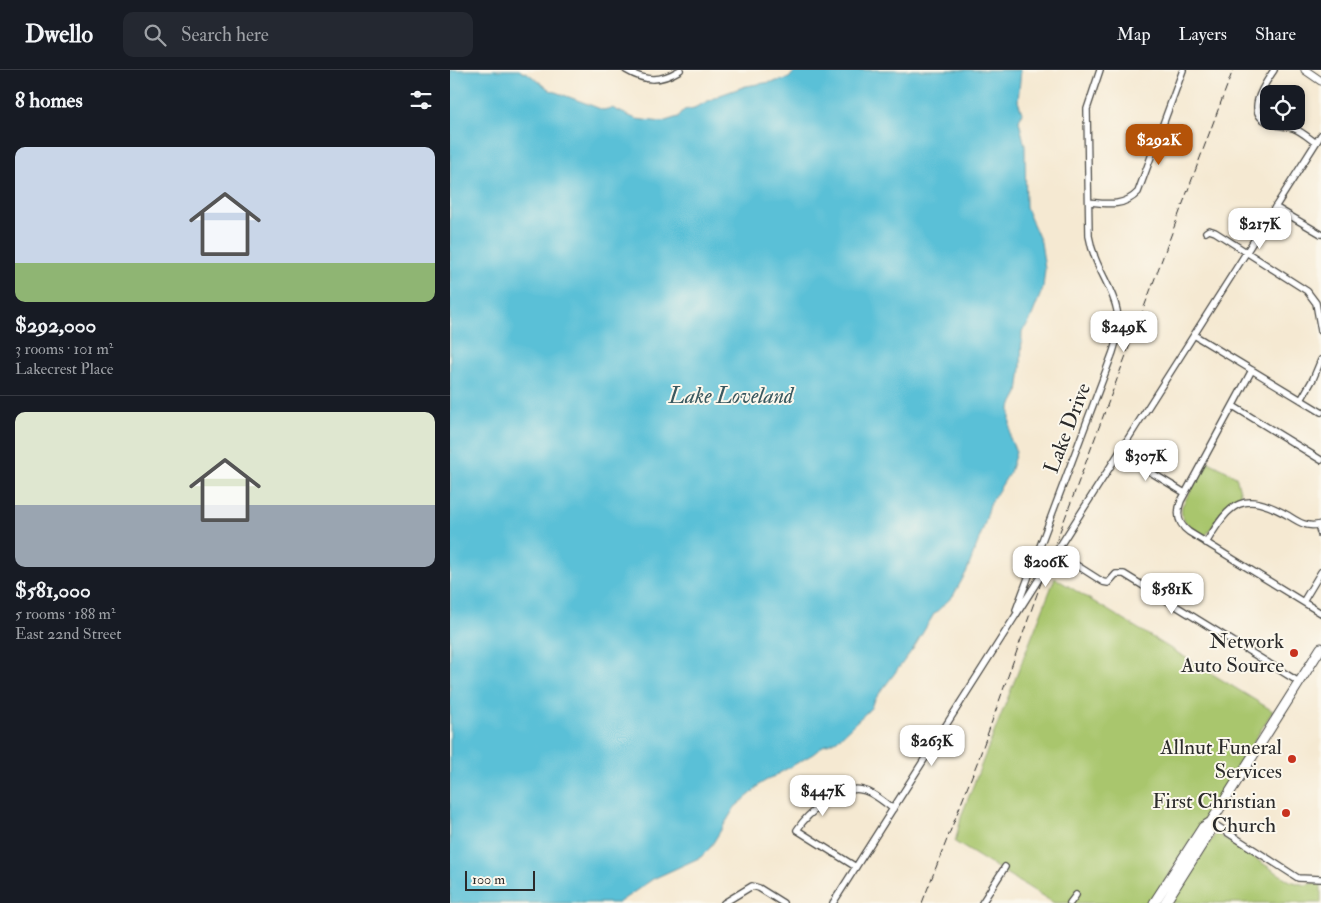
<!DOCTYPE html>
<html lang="en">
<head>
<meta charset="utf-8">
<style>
	body { margin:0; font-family:"IM FELL Double Pica",serif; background:#242831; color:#f1f3f6; height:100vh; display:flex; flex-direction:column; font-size:19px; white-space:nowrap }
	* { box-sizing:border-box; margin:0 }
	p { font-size:16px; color:#9ea1a6 }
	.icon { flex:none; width:28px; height:28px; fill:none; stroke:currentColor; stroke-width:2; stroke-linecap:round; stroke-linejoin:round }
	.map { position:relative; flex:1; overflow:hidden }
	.details { display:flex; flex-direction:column; background:#171b24; width:450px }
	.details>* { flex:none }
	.fabs { position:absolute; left:810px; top:15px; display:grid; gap:10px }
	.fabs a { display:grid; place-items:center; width:45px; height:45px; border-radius:10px; background:#171b24; box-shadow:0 2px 8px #0003; font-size:25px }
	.scale { position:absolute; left:15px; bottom:12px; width:70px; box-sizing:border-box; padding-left:5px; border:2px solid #2b2b2b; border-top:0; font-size:14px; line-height:18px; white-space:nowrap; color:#2b2b2b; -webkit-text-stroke:4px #fbf7ec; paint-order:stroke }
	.price { position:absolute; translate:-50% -42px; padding:0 11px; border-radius:10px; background:#fff; color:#222; font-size:16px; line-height:32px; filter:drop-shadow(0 1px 2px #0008) }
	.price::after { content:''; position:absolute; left:50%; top:30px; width:15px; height:11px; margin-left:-8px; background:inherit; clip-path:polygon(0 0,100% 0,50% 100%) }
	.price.on { background:#b45309; color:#fff }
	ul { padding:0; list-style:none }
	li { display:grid; align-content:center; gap:10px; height:265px; padding:0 15px }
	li+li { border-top:1px solid #363941 }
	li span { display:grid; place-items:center; height:155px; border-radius:10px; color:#555 }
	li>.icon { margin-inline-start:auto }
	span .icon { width:90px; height:90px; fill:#fffc; stroke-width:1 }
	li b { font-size:21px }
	h2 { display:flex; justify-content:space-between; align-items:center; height:60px; padding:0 15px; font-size:21px }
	header { display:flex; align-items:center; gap:30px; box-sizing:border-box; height:70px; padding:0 25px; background:#171b24; border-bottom:1px solid #363941 }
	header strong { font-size:24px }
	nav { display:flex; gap:28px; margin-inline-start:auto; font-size:18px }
	.search { width:350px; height:45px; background:#242831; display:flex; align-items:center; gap:12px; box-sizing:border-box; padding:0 18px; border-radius:10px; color:#9ea1a6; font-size:19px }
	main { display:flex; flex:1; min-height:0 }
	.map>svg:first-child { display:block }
	.green { fill:#a9c66d; stroke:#6a784c }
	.water { fill:#5ac0d7; stroke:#427681 }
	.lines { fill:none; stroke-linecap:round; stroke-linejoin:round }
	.minor-casing { stroke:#494844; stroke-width:8 }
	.major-casing { stroke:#494844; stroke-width:9 }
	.highway-casing { stroke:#494844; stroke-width:11 }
	.minor { stroke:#fff; stroke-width:5.5 }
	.major { stroke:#fff; stroke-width:7 }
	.highway { stroke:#fff; stroke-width:9 }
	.rail { stroke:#2b2b2b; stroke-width:1; stroke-dasharray:8 4; stroke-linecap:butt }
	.poi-dot { fill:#c8321e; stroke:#fbf7ec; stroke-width:2 }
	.labels { text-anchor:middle; stroke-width:4; stroke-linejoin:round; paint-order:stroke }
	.street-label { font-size:21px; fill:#2b2b2b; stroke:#fbf7ec }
	.poi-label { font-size:21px; fill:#2b2b2b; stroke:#fbf7ec; text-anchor:end }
	.water-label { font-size:22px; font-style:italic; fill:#39585f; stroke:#fbf7ec }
</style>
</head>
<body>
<header>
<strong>Dwello</strong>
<div class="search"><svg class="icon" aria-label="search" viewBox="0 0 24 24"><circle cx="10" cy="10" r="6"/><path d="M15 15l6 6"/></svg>Search here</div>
<nav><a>Map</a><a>Layers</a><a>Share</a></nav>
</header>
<main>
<section class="details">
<h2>8 homes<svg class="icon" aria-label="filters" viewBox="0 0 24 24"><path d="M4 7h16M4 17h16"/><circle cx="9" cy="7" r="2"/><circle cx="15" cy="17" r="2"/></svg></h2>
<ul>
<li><span style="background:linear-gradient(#c9d6e8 75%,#8fb573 0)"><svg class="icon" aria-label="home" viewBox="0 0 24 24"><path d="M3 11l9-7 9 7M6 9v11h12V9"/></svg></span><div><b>$292,000</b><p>3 rooms · 101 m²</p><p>Lakecrest Place</p></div></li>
<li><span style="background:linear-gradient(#dfe7d0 60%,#9aa5b1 0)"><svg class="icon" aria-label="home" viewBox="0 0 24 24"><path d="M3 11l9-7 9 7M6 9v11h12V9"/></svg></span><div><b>$581,000</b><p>5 rooms · 188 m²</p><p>East 22nd Street</p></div></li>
</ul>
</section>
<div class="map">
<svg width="871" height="833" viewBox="0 0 871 833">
	<rect width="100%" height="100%" fill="#fbf7ec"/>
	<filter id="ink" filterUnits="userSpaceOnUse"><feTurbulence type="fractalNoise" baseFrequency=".02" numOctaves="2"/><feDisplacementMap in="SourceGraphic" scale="10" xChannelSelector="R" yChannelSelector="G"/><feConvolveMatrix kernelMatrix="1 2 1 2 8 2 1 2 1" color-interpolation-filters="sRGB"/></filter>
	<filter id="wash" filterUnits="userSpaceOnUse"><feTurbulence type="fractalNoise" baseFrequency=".0096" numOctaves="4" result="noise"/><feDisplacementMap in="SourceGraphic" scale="20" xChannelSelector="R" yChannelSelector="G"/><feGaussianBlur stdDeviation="1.12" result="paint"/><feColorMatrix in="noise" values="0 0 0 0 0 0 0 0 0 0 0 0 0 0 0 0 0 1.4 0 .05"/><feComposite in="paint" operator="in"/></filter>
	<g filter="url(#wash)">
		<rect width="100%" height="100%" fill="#f5e9d2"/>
		<path class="green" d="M757,391L786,406L792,429C766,438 770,450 755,466C742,458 729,453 732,436Z
			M605,508L823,641L701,833H604L505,772L512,744Z
			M766,763L840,811L855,815L868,812L871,814V833H721Z"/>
		<path class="water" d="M0,0H69L74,3L76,2L100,20L138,34L153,40L162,38L186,49L212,52L228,47L234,40L244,38L270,25L296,16L333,10L339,8L346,0H571L568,31L572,43L569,51L575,76L576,138L591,172L595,199L593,218L579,253L572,261L571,298L568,323L560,338V368L566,382L560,402L540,434L534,456L517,501L503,526L484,544L463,579L423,632L421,638L387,670L373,676L363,684L310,714L303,722L285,737L260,778L251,787L203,809L168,833H0Z"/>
	</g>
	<g filter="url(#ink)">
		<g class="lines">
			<defs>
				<path id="minor" d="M176,0C196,12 210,12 230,0
					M824,0C815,14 793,43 820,53C827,56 835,56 843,58C851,61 859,68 866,73
					M639,132C657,134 674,137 688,122L733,0
					M825,137L871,164
					M756,162L759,160L765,162L857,221L866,233L871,261
					M744,265L871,342
					M802,300L731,431C726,444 728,454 739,462L871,543
					M851,330L863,309L871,290
					M783,336L871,390
					M669,383L735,423
					M868,455L871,465
					M756,473C781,431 793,420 839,446C850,453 858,458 871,454
					M606,482L653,512L658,513L666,504H674L849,612
					M853,532L871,502
					M566,540L663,282C681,228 647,213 639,166L637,39L650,0
					M761,752L848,808L871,809
					M406,797L347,760C357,743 392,715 412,720C423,722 434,732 443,739
					M274,833L302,816L309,818L333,833
					M383,833L871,65
					M532,833L555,797
					M620,833L626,825"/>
				<path id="major" d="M855,0L871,11"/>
				<path id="highway" d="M704,833L753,757L761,752
					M715,833L761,760V752L871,578"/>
			</defs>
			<use href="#minor" class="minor-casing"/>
			<use href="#major" class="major-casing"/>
			<use href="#highway" class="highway-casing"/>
			<use href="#minor" class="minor"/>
			<use href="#major" class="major"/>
			<use href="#highway" class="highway"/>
			<path class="rail" d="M472,833L529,688L597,496L783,0"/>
		</g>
	</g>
	<g class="poi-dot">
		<circle cx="844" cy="583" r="5"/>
		<circle cx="842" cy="689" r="5"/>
		<circle cx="836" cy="743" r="5"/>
	</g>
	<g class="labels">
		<g class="street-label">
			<text transform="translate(617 358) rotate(-69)" y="7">Lake Drive</text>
		</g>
		<g class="poi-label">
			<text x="834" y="578">Network<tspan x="834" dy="24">Auto Source</tspan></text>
			<text x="832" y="684">Allnut Funeral<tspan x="832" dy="24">Services</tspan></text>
			<text x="826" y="738">First Christian<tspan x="826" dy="24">Church</tspan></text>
		</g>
		<g class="water-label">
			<text x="281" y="333">Lake Loveland</text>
		</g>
	</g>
</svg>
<div class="fabs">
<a><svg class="icon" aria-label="locate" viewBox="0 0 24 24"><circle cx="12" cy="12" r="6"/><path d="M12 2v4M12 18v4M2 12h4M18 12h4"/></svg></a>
</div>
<div class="scale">100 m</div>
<b class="price on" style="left:709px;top:96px">$292K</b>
<b class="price" style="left:810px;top:180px">$217K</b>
<b class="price" style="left:674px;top:283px">$249K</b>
<b class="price" style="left:696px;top:412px">$307K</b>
<b class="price" style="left:596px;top:518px">$206K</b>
<b class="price" style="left:722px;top:545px">$581K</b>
<b class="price" style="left:482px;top:697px">$263K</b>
<b class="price" style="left:373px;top:747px">$447K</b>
</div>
</main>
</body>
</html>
